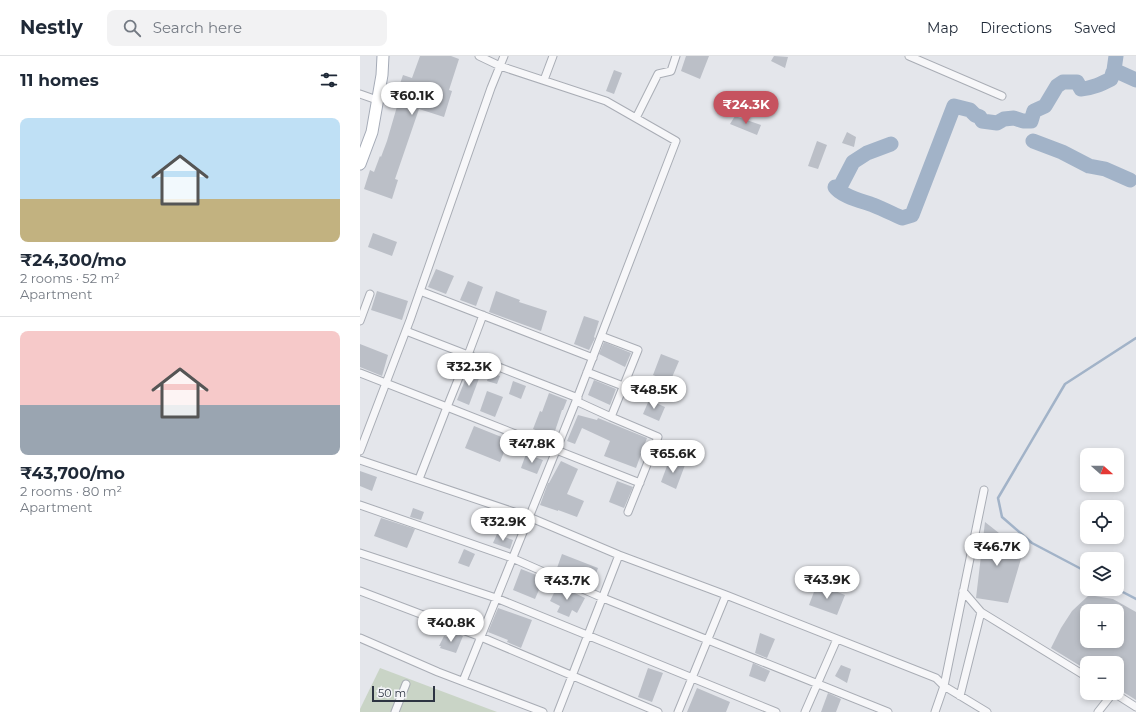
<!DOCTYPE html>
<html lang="en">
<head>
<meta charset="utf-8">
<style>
	body { margin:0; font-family:Montserrat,sans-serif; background:#f2f2f3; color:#1f2937; height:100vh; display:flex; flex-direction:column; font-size:15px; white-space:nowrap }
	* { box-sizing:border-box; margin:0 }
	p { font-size:13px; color:#747a83 }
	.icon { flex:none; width:22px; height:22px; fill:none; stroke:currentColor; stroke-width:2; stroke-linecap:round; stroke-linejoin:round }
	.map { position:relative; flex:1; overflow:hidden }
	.drawer { display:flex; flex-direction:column; background:#fff; width:360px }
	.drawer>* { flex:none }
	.needle { width:26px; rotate:111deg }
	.tools { position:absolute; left:720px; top:392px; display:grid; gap:8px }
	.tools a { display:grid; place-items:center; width:44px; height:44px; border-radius:8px; background:#fff; box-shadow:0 2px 6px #0003; font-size:20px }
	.scale { position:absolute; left:12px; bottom:10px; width:63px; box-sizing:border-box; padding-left:4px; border:2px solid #2d3442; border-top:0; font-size:11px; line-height:14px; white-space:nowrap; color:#2d3442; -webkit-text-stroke:3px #f4f5f8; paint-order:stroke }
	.price { position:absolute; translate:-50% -34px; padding:0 9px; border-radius:14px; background:#fff; color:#222; font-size:13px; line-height:26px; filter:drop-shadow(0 1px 2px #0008) }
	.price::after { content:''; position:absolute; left:50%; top:24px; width:12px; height:9px; margin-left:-6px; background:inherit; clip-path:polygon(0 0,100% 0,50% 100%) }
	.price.current { background:#c6535f; color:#fff }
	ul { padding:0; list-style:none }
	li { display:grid; align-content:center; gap:8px; height:212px; padding:0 20px }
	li+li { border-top:1px solid #e0e1e3 }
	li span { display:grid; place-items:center; height:124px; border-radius:8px; color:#555 }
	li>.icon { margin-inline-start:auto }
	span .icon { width:72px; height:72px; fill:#fffc; stroke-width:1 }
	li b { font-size:17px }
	h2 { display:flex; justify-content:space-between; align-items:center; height:48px; padding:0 20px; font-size:17px }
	header { display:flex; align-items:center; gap:24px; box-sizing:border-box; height:56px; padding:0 20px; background:#fff; border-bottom:1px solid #e0e1e3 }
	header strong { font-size:19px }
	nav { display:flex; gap:22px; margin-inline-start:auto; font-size:14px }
	.search { width:280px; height:36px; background:#f2f2f3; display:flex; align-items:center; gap:10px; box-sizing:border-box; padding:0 14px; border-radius:8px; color:#747a83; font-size:15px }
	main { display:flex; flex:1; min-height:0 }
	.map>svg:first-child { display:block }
	.green { fill:#c9d4c6 }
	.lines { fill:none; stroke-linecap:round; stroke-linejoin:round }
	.stream { stroke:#a2b3c8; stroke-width:2.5 }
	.river { stroke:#a2b3c8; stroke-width:15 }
	.building { fill:#bbbfc7; fill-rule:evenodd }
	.minor-casing { stroke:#a9adb5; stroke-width:9 }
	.primary-casing { stroke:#a4aab6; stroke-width:13 }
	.minor { stroke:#f7f7f9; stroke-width:7 }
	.primary { stroke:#fff; stroke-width:11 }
</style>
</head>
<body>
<header>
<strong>Nestly</strong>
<div class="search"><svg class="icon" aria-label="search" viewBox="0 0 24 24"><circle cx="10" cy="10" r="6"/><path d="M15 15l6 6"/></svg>Search here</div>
<nav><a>Map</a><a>Directions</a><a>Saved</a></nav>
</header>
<main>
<section class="drawer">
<h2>11 homes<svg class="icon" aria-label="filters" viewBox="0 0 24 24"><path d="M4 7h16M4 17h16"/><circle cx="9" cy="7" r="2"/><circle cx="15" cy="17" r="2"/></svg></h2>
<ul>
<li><span style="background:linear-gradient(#bfe0f5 65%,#c2b280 0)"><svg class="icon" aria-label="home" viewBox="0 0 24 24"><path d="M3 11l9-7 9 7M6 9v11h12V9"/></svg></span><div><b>₹24,300/mo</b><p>2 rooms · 52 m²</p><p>Apartment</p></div></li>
<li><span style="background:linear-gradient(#f6c9c9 60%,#9aa5b1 0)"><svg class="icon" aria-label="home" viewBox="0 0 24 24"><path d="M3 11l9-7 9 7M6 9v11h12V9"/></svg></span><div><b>₹43,700/mo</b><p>2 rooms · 80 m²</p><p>Apartment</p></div></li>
</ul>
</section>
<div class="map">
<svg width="776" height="656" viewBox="0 0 776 656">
	<rect width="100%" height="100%" fill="#e4e6eb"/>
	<path class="green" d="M20,612L137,656H0V653Z"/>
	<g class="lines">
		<path class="stream" d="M727,516L672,487L642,461L638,442L705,328L776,282
			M757,533L776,543"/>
		<path class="river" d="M756,0L754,14L776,24
			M673,85L702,96L729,110L745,113L770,124
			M531,88L507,97L493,106L480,131H475C481,140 502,145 513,149C523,153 533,158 542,162L552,159L594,50L610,54L615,59L620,61L622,65L637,67L644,63L654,62L663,65H671L674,55L685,50L697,30L703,26H717L721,33C733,32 741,28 751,23L753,16"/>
	</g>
	<path class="building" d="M60,0H91L99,3L89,34L92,35L84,61L59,53L35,123L38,124L32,143L4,133L10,114L14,116L20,100L21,101L27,85L38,47L34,45L43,19L52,22Z
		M326,0H349L340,23L321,15Z
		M414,0L428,1L425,12L411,5Z
		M254,14L262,17L254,38L246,35Z
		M375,60L401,69L397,79L370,68Z
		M487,76L496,81L494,91L482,87Z
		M457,85L467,89L458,113L448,110Z
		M13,177L37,186L32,200L8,191Z
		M76,213L94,220L86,238L68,231Z
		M108,225L123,231L116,250L100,244Z
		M17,235L48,245L42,264L11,254Z
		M136,235L160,244L159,246L187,255L181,275L129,256Z
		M224,260L239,265L234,281L235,282L229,294L214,288Z
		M244,286L271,297L265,311L239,298Z
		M0,288L28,299L22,320L0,311Z
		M301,298L319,305L310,326L293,319Z
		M110,312L121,317L109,349L97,344Z
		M130,316L140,320L137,328L127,325Z
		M234,324L256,333L250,349L228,339Z
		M153,325L166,330L161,343L149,338Z
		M127,335L143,341L135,361L120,355Z
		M189,337L207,344L203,354H202L193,381L173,373L180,355L182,356Z
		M289,344L305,351L299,365L283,358Z
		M218,359L237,364L238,362L287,382L276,412L244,400L250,385L222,372L215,388L207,385Z
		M114,370L149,384L140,406L105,392Z
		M166,398L183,404L177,418L161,412Z
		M310,402L325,409L316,433L301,426Z
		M201,405L218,413L207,438L224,445L217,461L198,454V455L180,449L188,427H189Z
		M0,415L17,421L12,435L0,430Z
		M257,425L273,431L264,452L249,446Z
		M53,452L64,456L61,464L50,461Z
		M21,462L55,473L47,492L14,480Z
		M625,466L663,496L648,547L616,542Z
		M137,478L153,484L150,493L133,487Z
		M104,493L115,498L109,511L98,507Z
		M202,498L238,512L233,526L197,512Z
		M161,513L184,522L175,543L153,534Z
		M457,528L485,539L477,559L449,549Z
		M198,529L225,542L217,557L212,554L209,561L197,556L200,550L190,545Z
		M729,539L753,543L776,556V644L757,632V607H727V614L691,592L701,572L712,555ZM727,555H757V585H727Z
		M138,552L172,564L161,592L147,586L148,584L128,576Z
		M95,577L103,580L96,597L80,592L81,590H79L84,580L87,581L89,579L94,580Z
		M400,577L415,583L407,602L395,597Z
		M393,607L410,615L405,626L389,620Z
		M481,609L491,613L487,627L475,620Z
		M288,612L303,617L292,646L278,641Z
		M337,632L370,646L366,656H327Z
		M468,637L481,643L476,656H461Z"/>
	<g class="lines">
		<defs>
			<path id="minor" d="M549,0L642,40
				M184,24L193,0
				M0,38L17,44
				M276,62L298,18L311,15L316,0
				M60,235L233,302
				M0,265L10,238
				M46,275L108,299L123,259
				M227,316L263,330
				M0,317L87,351L108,299L218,342
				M216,345L251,361L278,294L241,280
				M251,361L298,381L268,456
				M0,395L50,264L131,32L144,0
				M0,404L169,461L259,499L366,539L576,622L584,630L627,656
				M59,423L87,351L280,427
				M0,449L152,502L243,542L528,656
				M0,497L136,542L416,656
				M0,535L121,581L298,656
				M603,535L621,556L727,621
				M0,582L78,616L183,656
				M103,625L216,345L316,85L246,45L140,10L119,0
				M754,637L776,651
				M600,640L621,556
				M35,656L46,628
				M198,656L259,499
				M318,656L366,539
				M445,656L477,583
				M575,656L584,630L624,434
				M738,656L753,637"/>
			<path id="primary" d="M0,108L12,76L22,19L23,0"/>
		</defs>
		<use href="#minor" class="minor-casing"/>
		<use href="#primary" class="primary-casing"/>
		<use href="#minor" class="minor"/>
		<use href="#primary" class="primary"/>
	</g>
</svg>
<div class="tools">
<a><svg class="needle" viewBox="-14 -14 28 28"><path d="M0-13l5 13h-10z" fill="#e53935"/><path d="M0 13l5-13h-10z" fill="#747a83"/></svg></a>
<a><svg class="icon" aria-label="locate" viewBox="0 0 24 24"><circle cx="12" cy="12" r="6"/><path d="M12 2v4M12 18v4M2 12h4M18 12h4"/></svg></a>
<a><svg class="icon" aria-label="layers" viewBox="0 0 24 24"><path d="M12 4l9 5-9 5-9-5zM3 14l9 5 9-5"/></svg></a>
<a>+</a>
<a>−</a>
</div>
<div class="scale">50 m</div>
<b class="price" style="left:52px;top:60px">₹60.1K</b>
<b class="price current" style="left:386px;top:69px">₹24.3K</b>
<b class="price" style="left:109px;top:331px">₹32.3K</b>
<b class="price" style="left:294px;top:354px">₹48.5K</b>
<b class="price" style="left:172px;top:408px">₹47.8K</b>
<b class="price" style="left:313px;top:418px">₹65.6K</b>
<b class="price" style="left:143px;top:486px">₹32.9K</b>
<b class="price" style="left:637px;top:511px">₹46.7K</b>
<b class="price" style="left:467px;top:544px">₹43.9K</b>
<b class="price" style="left:207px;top:545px">₹43.7K</b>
<b class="price" style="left:91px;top:587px">₹40.8K</b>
</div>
</main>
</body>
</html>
